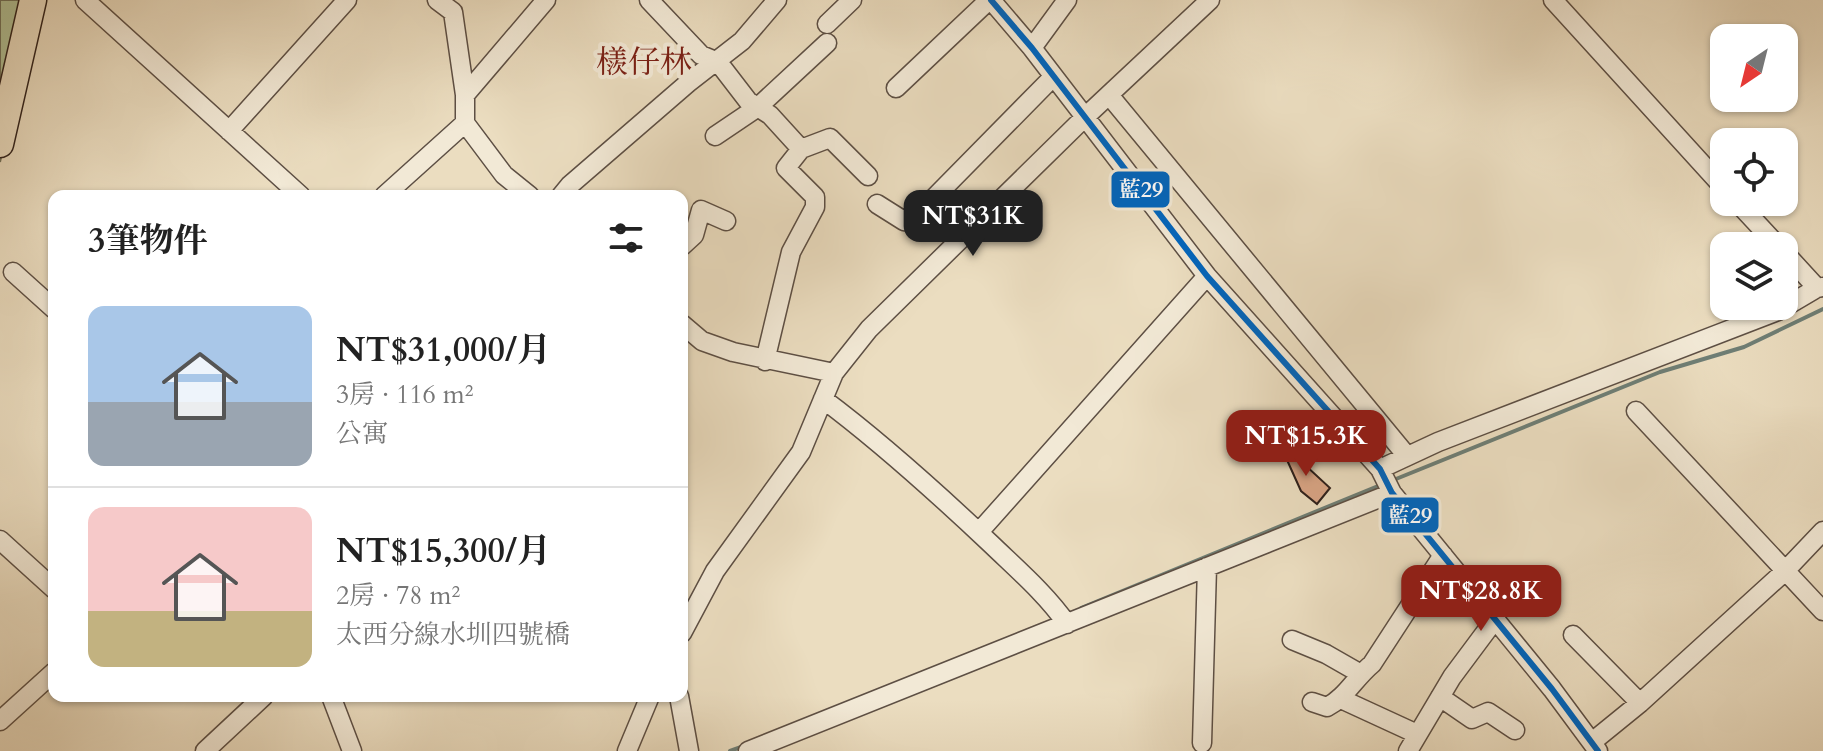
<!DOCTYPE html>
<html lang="zh-TW">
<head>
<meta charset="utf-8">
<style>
	body { margin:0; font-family:Cardo,"Noto Serif TC",serif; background:#f6f6f6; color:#222; height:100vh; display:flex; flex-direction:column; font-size:30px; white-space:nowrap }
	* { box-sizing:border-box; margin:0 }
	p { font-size:26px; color:#767676 }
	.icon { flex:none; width:44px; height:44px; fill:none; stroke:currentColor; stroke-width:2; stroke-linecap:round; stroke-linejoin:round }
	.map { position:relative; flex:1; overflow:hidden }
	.details { position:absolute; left:48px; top:190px; width:640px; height:512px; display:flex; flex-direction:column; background:#fff; border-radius:16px; box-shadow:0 2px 6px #0004 }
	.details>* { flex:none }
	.needle { width:52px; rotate:215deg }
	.fabs { position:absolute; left:1710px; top:24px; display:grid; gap:16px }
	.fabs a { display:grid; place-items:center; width:88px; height:88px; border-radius:16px; background:#fff; box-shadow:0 2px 6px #0004; font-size:40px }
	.price { position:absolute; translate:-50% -68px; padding:0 18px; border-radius:16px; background:#8f2418; color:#fff; font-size:26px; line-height:52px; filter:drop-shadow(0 2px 4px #0008) }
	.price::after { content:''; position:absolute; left:50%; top:48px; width:24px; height:18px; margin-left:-12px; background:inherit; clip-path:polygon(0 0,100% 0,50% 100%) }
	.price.active { background:#222; color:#fff }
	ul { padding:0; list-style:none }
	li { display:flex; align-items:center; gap:24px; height:200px; padding:0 40px }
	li+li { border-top:2px solid #e0e0e0 }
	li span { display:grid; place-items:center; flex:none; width:224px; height:160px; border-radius:16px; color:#555 }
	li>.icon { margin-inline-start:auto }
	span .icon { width:96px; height:96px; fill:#fffc; stroke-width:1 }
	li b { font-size:34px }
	h2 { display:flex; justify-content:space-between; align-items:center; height:96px; padding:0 40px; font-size:34px }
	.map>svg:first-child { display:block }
	.green { fill:#b1c297; stroke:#707159; stroke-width:2 }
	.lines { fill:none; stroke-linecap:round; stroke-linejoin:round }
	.stream { stroke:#6e7e75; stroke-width:4 }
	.building { fill:#d9a585; stroke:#2e201b; stroke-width:2 }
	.minor-casing { stroke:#5d4f44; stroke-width:21 }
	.highway-casing { stroke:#2e201b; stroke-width:29 }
	.minor { stroke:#f2e9d6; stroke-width:18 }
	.highway { stroke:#ebddc0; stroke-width:26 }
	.bus-1-casing { stroke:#f2e9d6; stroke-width:12 }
	.bus-1 { stroke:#0065bd; stroke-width:6 }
	.labels { text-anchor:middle; stroke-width:8; stroke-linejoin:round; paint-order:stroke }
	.quarter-label { font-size:32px; fill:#7a1f14; stroke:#f2e9d6 }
	.line-badge { stroke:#f2e9d6; stroke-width:3 }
	.badge-label { font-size:22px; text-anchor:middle; font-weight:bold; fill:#fff }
</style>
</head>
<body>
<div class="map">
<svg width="1823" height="751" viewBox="0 0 1823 751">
	<rect width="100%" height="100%" fill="#ebddc0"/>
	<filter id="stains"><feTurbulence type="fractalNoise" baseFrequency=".0025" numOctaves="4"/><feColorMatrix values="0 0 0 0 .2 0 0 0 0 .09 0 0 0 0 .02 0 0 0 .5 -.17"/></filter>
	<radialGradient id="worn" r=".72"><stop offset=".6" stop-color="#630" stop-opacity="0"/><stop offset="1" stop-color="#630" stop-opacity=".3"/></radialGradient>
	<path class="green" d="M0,0H36L0,162Z"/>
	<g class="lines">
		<path class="stream" d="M1391,481L1660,372L1744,347L1823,309
			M1081,608L1383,484
			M730,751L744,746"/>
	</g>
	<path class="building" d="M1278,440L1330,488L1317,504L1301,491Z"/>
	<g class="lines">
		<defs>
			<path id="minor" d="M85,0L301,196
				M437,0L453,12L465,95V123L504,175L530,196
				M649,0L701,55L718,62L748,101L770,115L801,149L786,168L815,197V207L791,252L765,361
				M991,0L1032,48L1207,276L1380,469L1392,493L1552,689L1598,751
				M1553,0L1724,188
				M827,24L852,0
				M1032,48L1067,0
				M896,88L989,0
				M465,95L546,0
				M1109,95L1407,456
				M229,131L347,0
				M715,136L758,107L827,43
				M801,149L830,138L868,176
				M384,196L465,123
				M561,196L570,185L688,83L742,41L777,0
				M1737,202L1778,246
				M877,204L904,221L925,207L1053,77
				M682,246L694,235L701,210L726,221
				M1784,252L1817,288
				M13,272L54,309
				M682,324L702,341L733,352L834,373
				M823,399C882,443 937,493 991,544C1018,570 1046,594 1067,624
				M1636,411L1823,611
				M1380,469L1438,442L1778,311L1817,288L1823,287
				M979,532L1207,276
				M0,540L54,589
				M682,633L715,571L801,452L834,373L869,329L1084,118L1210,0
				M1573,635L1640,703
				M1292,640L1326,654L1361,674
				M331,696L352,751
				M679,696L689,751
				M1440,697L1472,719L1488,712L1515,730
				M1341,699L1417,734
				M1312,702L1327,707C1346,697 1355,678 1372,664L1443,555
				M0,721L54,672
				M1592,742L1640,703L1784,572L1823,531
				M1202,743L1207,567
				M205,751L264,696
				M627,751L650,696
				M748,751L1392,493
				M1408,751L1452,677L1496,618"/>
			<path id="highway" d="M0,144L33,0"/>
		</defs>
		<use href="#minor" class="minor-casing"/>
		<use href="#highway" class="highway-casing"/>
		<use href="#minor" class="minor"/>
		<use href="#highway" class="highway"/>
		<defs>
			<path id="bus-1" d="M991,0L1032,48L1207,276L1380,469L1392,493L1552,689L1598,751"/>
		</defs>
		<use href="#bus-1" class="bus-1-casing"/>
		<use href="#bus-1" class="bus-1"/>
	</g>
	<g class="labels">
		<g class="quarter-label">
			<text x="644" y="73">檨仔林</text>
		</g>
	</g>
	<g class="line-badge">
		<rect x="1110" y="170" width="61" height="39" rx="8" fill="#0065bd"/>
		<rect x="1380" y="496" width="60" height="38" rx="8" fill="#0065bd"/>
	</g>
	<g class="badge-label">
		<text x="1141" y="197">藍29</text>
		<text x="1410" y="523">藍29</text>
	</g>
	<rect width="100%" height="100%" filter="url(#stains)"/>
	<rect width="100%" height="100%" fill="url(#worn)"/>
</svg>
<div class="fabs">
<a><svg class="needle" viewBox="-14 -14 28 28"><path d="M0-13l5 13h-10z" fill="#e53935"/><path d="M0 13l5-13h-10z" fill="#767676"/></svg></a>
<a><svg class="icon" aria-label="locate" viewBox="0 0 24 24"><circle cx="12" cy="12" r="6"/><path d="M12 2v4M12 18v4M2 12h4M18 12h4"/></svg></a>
<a><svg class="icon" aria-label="layers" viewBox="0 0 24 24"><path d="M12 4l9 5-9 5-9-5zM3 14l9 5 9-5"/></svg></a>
</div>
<b class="price active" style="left:973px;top:258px">NT$31K</b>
<b class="price" style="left:1306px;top:478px">NT$15.3K</b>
<b class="price" style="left:1481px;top:633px">NT$28.8K</b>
<section class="details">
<h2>3筆物件<svg class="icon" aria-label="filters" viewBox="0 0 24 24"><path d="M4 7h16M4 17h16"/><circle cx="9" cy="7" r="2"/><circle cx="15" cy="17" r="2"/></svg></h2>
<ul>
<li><span style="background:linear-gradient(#a9c7e8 60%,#9aa5b1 0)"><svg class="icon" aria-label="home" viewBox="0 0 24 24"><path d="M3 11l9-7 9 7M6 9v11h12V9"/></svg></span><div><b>NT$31,000/月</b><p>3房 · 116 m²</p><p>公寓</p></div></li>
<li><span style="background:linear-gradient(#f6c9c9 65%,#c2b280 0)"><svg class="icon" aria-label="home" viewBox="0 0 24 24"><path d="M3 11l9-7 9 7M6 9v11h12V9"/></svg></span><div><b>NT$15,300/月</b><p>2房 · 78 m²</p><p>太西分線水圳四號橋</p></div></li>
</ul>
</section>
</div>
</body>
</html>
